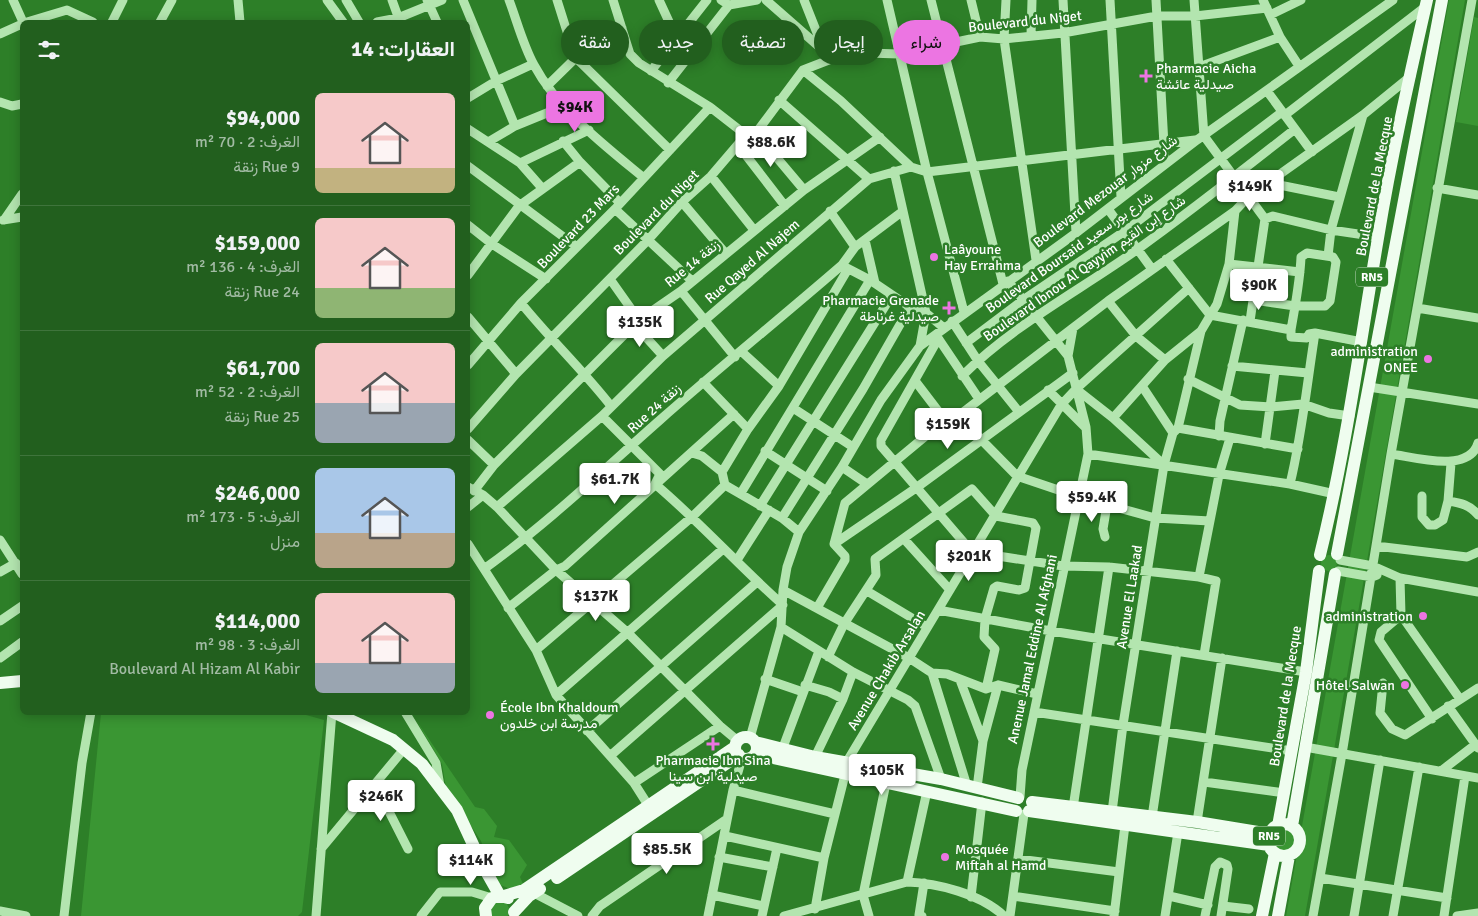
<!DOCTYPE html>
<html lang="ar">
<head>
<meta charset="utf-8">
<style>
	body { margin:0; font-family:Signika,Vazirmatn,sans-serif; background:#2e682b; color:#f1f3f6; direction:rtl; height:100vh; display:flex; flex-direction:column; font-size:19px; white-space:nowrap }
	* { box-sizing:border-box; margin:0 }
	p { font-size:16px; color:#a2bba4 }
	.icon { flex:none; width:28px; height:28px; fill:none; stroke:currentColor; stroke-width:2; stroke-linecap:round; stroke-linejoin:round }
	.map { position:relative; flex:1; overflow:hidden; direction:ltr }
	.panel { position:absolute; left:20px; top:20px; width:450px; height:695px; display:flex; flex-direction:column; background:#225f1e; border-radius:8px; box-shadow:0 2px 12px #0003; direction:rtl }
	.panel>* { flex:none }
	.guide { position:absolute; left:485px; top:20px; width:475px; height:45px; direction:rtl; display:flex; gap:10px }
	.price { position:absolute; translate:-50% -42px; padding:0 11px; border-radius:5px; background:#fff; color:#222; font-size:16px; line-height:32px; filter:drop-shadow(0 1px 2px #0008) }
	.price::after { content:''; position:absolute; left:50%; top:30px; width:15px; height:11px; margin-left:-8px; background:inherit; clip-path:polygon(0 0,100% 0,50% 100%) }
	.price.selected { background:#ec75e2; color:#111 }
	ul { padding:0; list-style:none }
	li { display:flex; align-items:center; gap:15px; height:125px; padding:0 15px }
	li+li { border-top:1px solid #3f743c }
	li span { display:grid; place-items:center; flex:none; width:140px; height:100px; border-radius:8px; color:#555 }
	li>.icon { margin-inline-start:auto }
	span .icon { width:60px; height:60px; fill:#fffc; stroke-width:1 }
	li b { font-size:21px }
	h2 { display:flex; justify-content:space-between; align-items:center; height:60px; padding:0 15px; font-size:21px }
	.pill { padding:0 18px; border-radius:22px; background:#225f1e; box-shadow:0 2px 12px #0003; font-size:18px; line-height:45px }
	.pill.selected { background:#ec75e2; color:#111 }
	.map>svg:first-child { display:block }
	.green { fill:#3a9633 }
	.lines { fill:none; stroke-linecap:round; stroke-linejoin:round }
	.minor { stroke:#b3e5af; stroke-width:9 }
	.major { stroke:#effdef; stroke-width:12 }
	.poi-dot { fill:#ec75e2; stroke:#2d7f28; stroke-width:2 }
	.labels { text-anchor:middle; stroke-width:5; stroke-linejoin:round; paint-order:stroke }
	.shield { fill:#2d7f28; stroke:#c0d9be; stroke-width:1 }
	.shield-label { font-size:12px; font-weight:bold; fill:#fff }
	.street-label { font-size:14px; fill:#fff; stroke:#2d7f28 }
	.poi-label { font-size:14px; fill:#fff; stroke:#2d7f28; text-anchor:start }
</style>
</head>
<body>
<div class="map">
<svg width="1478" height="916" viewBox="0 0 1478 916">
	<rect width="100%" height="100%" fill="#2d7f28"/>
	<path class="green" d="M1449,0H1465L1305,916H1286Z
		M1474,17L1478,18V126L1456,122Z
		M1321 563a8 8 0 1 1 16 0a8 8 0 1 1-16 0Z
		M299,713L324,720L302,912L298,916H81L101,713Z
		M416,720L475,807L484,809L497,826L494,837L509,840L527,865L520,877L523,884L510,889L496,883L481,841L446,788L442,764Z
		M1273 841a11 11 0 1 1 22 0a11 11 0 1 1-22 0Z
		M493,902H506L509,908L508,916H490Z"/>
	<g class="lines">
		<path class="minor" d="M13,0L23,22
			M238,0L240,22
			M327,0L343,22
			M346,0L359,22
			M392,0L400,22
			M427,0L437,22
			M463,0L515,126
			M509,0C517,21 523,45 534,65C558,110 604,145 644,178
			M557,0L575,57L670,150
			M613,0L630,54L639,63L710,107L746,135
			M659,0L677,39
			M721,0L729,5L757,0
			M766,0L824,51
			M804,0L823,48
			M887,0L927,172L964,312
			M931,0L1003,284
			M971,0L980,37
			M1006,0L1004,39L1036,260
			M1063,0L1076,233
			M1110,0L1121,197
			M1156,0L1165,163
			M1194,0L1204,136L1265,219L1250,321
			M1263,0L1280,37L1299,66
			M1270,15L1301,0
			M27,22L67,10L93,22
			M112,22L123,0
			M160,22L172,0
			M377,22L398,18L442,0
			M0,34L22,24
			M1031,35L1032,0
			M1199,67L1280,37
			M803,70L841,101L911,167
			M651,71L707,0
			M668,83L729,5
			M547,86L597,37L622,28
			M1267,91L1312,152
			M468,98L496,81L533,64
			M779,100L869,179
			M0,102L12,106L22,104
			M1285,115L1425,7
			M468,129L520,163L542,188
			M756,133L804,190
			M563,141L580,162
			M488,142L515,126L564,106
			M738,145L785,206
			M520,163L589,130
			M468,166L577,247
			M894,171L926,313L920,346
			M711,176L754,230
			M1269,183L1339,197
			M1437,188L1478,195
			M682,202L726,254
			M615,209L692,281
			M1108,209L1152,269
			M830,211L855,247
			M1265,219L1273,216L1331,230L1378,237
			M3,220L22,217
			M4,220L22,194
			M468,225L492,244L546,279
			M865,240L875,283
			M1328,256L1331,230L1363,115
			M1166,259L1210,315L1291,330V337L1307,338L1309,334L1315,333L1362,342
			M1229,264L1300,272
			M845,267L870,280L910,307L926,313L944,328
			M468,275L519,206L580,162L620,203
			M610,279L639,320
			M1008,281L1068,356L1086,427L1088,454L1022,770L1020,797
			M681,291L735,357
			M1254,300L1295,306H1325L1330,301L1336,262L1333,257L1307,253L1301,257C1300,282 1295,306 1291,330
			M1108,301L1136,336L1165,360
			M521,303C550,339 583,370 611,406
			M1417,308L1478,318
			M468,317L516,374
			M952,321L978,361L1019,412
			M634,324L663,356
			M936,335L979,399
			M938,339L881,440V446L972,552L1063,566L1109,567L1199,577L1216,581L1204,655
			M966,343L1023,300L1125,231L1282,112
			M742,352L779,386
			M1068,356L1073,328
			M468,365L521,303L615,209L710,107
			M1232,366L1308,373
			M962,376C1013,325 1079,291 1138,249C1191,211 1243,170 1295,129
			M1188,379L1240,405L1271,407L1303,404L1329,413L1350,416
			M703,382L748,429L722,472
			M916,382L945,420
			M1142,386L1173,433
			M1369,387L1478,404
			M1076,389L1113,418L1164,465
			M1048,390L1085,427
			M793,408L853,447
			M602,416L660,474L655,484C700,522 739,566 783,605L610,756
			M958,416L1017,476L1079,497L1155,518L1210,521
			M1113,418L1165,360L1201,331L1217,304L1229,264L1235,211
			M1178,428L1298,449
			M468,429L516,374L648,240L682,202L711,176L746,135L756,133L803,70L834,58L868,53L899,54L980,37L1004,39L1063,33L1157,16H1195L1267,8
			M748,429L779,386L848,269
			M1219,436L1220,421L1243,320
			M468,440L494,465
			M1265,444L1275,371
			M765,451L827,491
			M692,453L702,456L722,472L725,485L782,518L799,532
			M1088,454L1290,484L1335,494
			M1391,454C1414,457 1469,474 1478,443
			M1451,463L1448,501C1461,503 1470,505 1478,515
			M842,467L867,484
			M1290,484C1302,435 1307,383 1315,333
			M468,487L483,495L497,507L556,570L628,633L720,726L738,741
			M474,491L494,465L639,320L681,291L804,190L880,137
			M741,493L870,280
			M1422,496V517L1429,525H1435L1443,520L1448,501
			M760,506L892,295
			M468,507L483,495
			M497,507L602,416L663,356L869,179L911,167L927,172L1195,140
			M782,518L863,389L910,307
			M1105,537L1103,529L1107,505
			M904,539L950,590
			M0,540L22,574
			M468,544L536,650L556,695L634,783L648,805
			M834,544L916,488L1073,373
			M1376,546L1467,557L1478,552
			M737,560L769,510
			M1340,560L1373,566L1400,578L1478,592
			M484,569C547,524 602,471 660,420C720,367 782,317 842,265L855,247L903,211
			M1338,571L1372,577L1377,575
			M0,572L16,563
			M1199,577L1219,475L1230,438
			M1400,578L1401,615L1460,699
			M783,590L909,658L932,673L947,674L986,689L998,685L1037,694
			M867,591L927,627
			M508,608L556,570L565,566L734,414
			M817,608L845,560V556L834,544L845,503L945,420L958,416L1108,301L1235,211L1248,197L1363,115L1411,76
			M938,610L1051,631L1306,672
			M1401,615L1381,632L1379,640L1432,719
			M0,621L22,606
			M781,627L853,672L908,700L915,706L941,779
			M536,650L693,516L725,485
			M828,657L844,624L876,575L875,559L972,489L996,516L1033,523L1036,528L1025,588L1019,590L997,586L994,588L985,619L984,637L995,649L986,689
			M0,658L22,642
			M932,673L967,786
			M765,679L803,692
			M960,680L983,741
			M1383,683L1380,713L1392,729L1405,735L1478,688
			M805,685L829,692L843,699
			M556,695L723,549
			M1448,706L1478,748
			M405,712L436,763L440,786
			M1034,712L1292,751
			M587,731L757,582
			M750,738L781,627L783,590L787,567L799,532L842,467L881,400L920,346L1076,233L1197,140L1393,0
			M1305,747L1478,778
			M782,750L819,651
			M815,757L843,699L853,672
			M846,763L1061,405L1076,389L1189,288
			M1441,771L1476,744
			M1204,782L1285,793
			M634,783L720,726
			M375,784L408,849
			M977,788L983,741L998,685
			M733,790L835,814
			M1073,808L1109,567
			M1112,812L1123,725L1164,465L1173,433L1178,428L1201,331
			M1152,817L1177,651
			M1197,822L1222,658
			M725,836L824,858
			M321,849L404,749
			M719,857L773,867
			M1018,859L1119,872
			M1320,878L1447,898
			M907,882L927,791
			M534,893L578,916
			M712,895L764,906
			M1013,896L1115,911
			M1169,896L1208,905
			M971,897L982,802
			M1223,906L1249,909
			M815,909L824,858L845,775
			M0,911L26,916
			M64,916L82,763L91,712
			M316,916L332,712
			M421,916L440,892H472L492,898
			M592,916L600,906L727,819
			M708,916L733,790L742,758
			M762,916L777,848
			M784,916L907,882C937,883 981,894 1004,916
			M869,916L863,895L886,783
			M922,916L919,915L924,883
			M1010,916L1024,814
			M1114,916L1125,825
			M1165,916L1178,832
			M1205,916L1215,867L1220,862L1227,865L1228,869L1221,916
			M1313,916L1342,754L1391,454L1472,0
			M1354,916L1380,760
			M1393,916L1419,767
			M1444,916L1465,776
			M1457,916L1478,913"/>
		<path class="major" d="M1337,554L1442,0
			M1320,555C1346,450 1360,344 1378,238C1391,158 1409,79 1427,0
			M0,683L22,681
			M333,712L393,740L422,764L457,810L483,866L500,896
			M735 748a11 11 0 1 1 22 0a11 11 0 1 1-22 0Z
			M755,742L815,757L941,779L1018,798
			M755,754L1016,811
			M1032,802L1197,822L1270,834
			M1029,811L1269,845
			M1268 840a16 16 0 1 1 32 0a16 16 0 1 1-32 0Z
			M1278,826L1306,672L1319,571
			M1292,826L1335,574
			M557,878L739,755
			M504,896L524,890L735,747
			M514,912L529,896L540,889
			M486,916L485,908L492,898L500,896L508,898
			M1262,916L1275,853
			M1278,916L1289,856"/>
	</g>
	<g class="poi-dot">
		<path d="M1143.5 68.5h5v5h5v5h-5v5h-5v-5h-5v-5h5z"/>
		<circle cx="934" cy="257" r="5"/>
		<path d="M946.5 300.5h5v5h5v5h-5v5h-5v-5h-5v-5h5z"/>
		<circle cx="1428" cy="359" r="5"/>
		<circle cx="1423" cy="616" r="5"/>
		<circle cx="1405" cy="685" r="5"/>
		<circle cx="490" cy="715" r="5"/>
		<path d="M710.5 736.5h5v5h5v5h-5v5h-5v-5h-5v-5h5z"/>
		<circle cx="945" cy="857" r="5"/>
	</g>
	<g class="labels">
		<g class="shield">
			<rect x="1356" y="267.5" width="32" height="19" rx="4"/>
			<rect x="1253" y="826.5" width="32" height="19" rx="4"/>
		</g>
		<g class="shield-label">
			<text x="1372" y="281">RN5</text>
			<text x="1269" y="840">RN5</text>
		</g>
		<g class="street-label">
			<text transform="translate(1025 21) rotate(-6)" y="5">Boulevard du Niget</text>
			<text transform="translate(1374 186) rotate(-79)" y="5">Boulevard de la Mecque</text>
			<text transform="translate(1105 191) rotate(-37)" y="5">Boulevard Mezouar شارع مزوار</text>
			<text transform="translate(656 212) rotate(-45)" y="5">Boulevard du Niget</text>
			<text transform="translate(578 226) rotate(-46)" y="5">Boulevard 23 Mars</text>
			<text transform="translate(1069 252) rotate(-35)" y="5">Boulevard Boursaid شارع بور سعيد</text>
			<text transform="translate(752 261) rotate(-41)" y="5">Rue Qayed Al Najem</text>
			<text transform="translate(692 263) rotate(-39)" y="5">Rue 14 زنقة</text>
			<text transform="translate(1084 268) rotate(-35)" y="5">Boulevard Ibnou Al Qayyim شارع إبن القيم</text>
			<text transform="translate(654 408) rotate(-42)" y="5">Rue 24 زنقة</text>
			<text transform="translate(1129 597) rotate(-81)" y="5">Avenue El Laakad</text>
			<text transform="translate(1032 649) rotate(-78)" y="5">Anenue Jamal Eddine Al Afghani</text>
			<text transform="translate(886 670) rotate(-59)" y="5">Avenue Chakib Arsalan</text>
			<text transform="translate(1285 696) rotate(-81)" y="5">Boulevard de la Mecque</text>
		</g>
		<g class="poi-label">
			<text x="1156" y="73">Pharmacie Aicha<tspan x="1156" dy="16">صيدلية عائشة</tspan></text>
			<text x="944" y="254">Laâyoune<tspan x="944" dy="16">Hay Errahma</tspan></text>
			<text x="939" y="305" text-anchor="end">Pharmacie Grenade<tspan x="939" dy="16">صيدلية غرناطة</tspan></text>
			<text x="1418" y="356" text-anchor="end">administration<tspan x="1418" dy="16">ONEE</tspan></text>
			<text x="1413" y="621" text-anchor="end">administration</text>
			<text x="1395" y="690" text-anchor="end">Hôtel Salwan</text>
			<text x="500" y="712">École Ibn Khaldoum<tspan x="500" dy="16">مدرسة ابن خلدون</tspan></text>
			<text x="713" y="765" text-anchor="middle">Pharmacie Ibn Sina<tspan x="713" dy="16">صيدلية ابن سينا</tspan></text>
			<text x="955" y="854">Mosquée<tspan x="955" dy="16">Miftah al Hamd</tspan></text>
		</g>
	</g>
</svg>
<b class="price selected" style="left:575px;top:133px">$94K</b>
<b class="price" style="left:771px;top:168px">$88.6K</b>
<b class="price" style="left:1250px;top:212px">$149K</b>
<b class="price" style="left:1259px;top:311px">$90K</b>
<b class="price" style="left:640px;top:348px">$135K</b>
<b class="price" style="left:948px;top:450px">$159K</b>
<b class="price" style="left:615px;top:505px">$61.7K</b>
<b class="price" style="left:1092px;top:523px">$59.4K</b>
<b class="price" style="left:969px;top:582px">$201K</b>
<b class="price" style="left:596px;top:622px">$137K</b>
<b class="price" style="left:882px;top:796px">$105K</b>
<b class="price" style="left:381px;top:822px">$246K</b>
<b class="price" style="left:667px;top:875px">$85.5K</b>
<b class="price" style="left:471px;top:886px">$114K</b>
<div class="guide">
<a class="pill selected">شراء</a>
<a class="pill">إيجار</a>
<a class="pill">تصفية</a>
<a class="pill">جديد</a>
<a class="pill">شقة</a>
</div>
<section class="panel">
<h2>العقارات: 14<svg class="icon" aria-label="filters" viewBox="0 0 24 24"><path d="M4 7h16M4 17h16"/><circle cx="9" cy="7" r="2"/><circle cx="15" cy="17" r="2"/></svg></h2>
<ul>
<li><span style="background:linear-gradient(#f6c9c9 75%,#c2b280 0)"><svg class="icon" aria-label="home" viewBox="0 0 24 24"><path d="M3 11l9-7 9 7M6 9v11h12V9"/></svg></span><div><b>$94,000</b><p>الغرف: 2 · 70 m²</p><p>Rue 9 زنقة</p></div></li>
<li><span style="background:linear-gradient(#f6c9c9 70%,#8fb573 0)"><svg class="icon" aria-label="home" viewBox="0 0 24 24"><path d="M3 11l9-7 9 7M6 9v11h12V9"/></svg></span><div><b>$159,000</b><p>الغرف: 4 · 136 m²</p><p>Rue 24 زنقة</p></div></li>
<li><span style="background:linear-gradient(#f6c9c9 60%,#9aa5b1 0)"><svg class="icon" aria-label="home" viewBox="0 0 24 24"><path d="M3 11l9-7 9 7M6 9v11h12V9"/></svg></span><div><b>$61,700</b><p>الغرف: 2 · 52 m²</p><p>Rue 25 زنقة</p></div></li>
<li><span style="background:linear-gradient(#a9c7e8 65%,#b9a48a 0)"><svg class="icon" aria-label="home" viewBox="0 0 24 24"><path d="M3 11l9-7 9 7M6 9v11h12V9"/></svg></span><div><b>$246,000</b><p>الغرف: 5 · 173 m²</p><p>منزل</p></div></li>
<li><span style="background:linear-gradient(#f6c9c9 70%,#9aa5b1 0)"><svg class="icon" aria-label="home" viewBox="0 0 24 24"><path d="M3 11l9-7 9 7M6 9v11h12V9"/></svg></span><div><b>$114,000</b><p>الغرف: 3 · 98 m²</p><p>Boulevard Al Hizam Al Kabir</p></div></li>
</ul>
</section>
</div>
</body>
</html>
